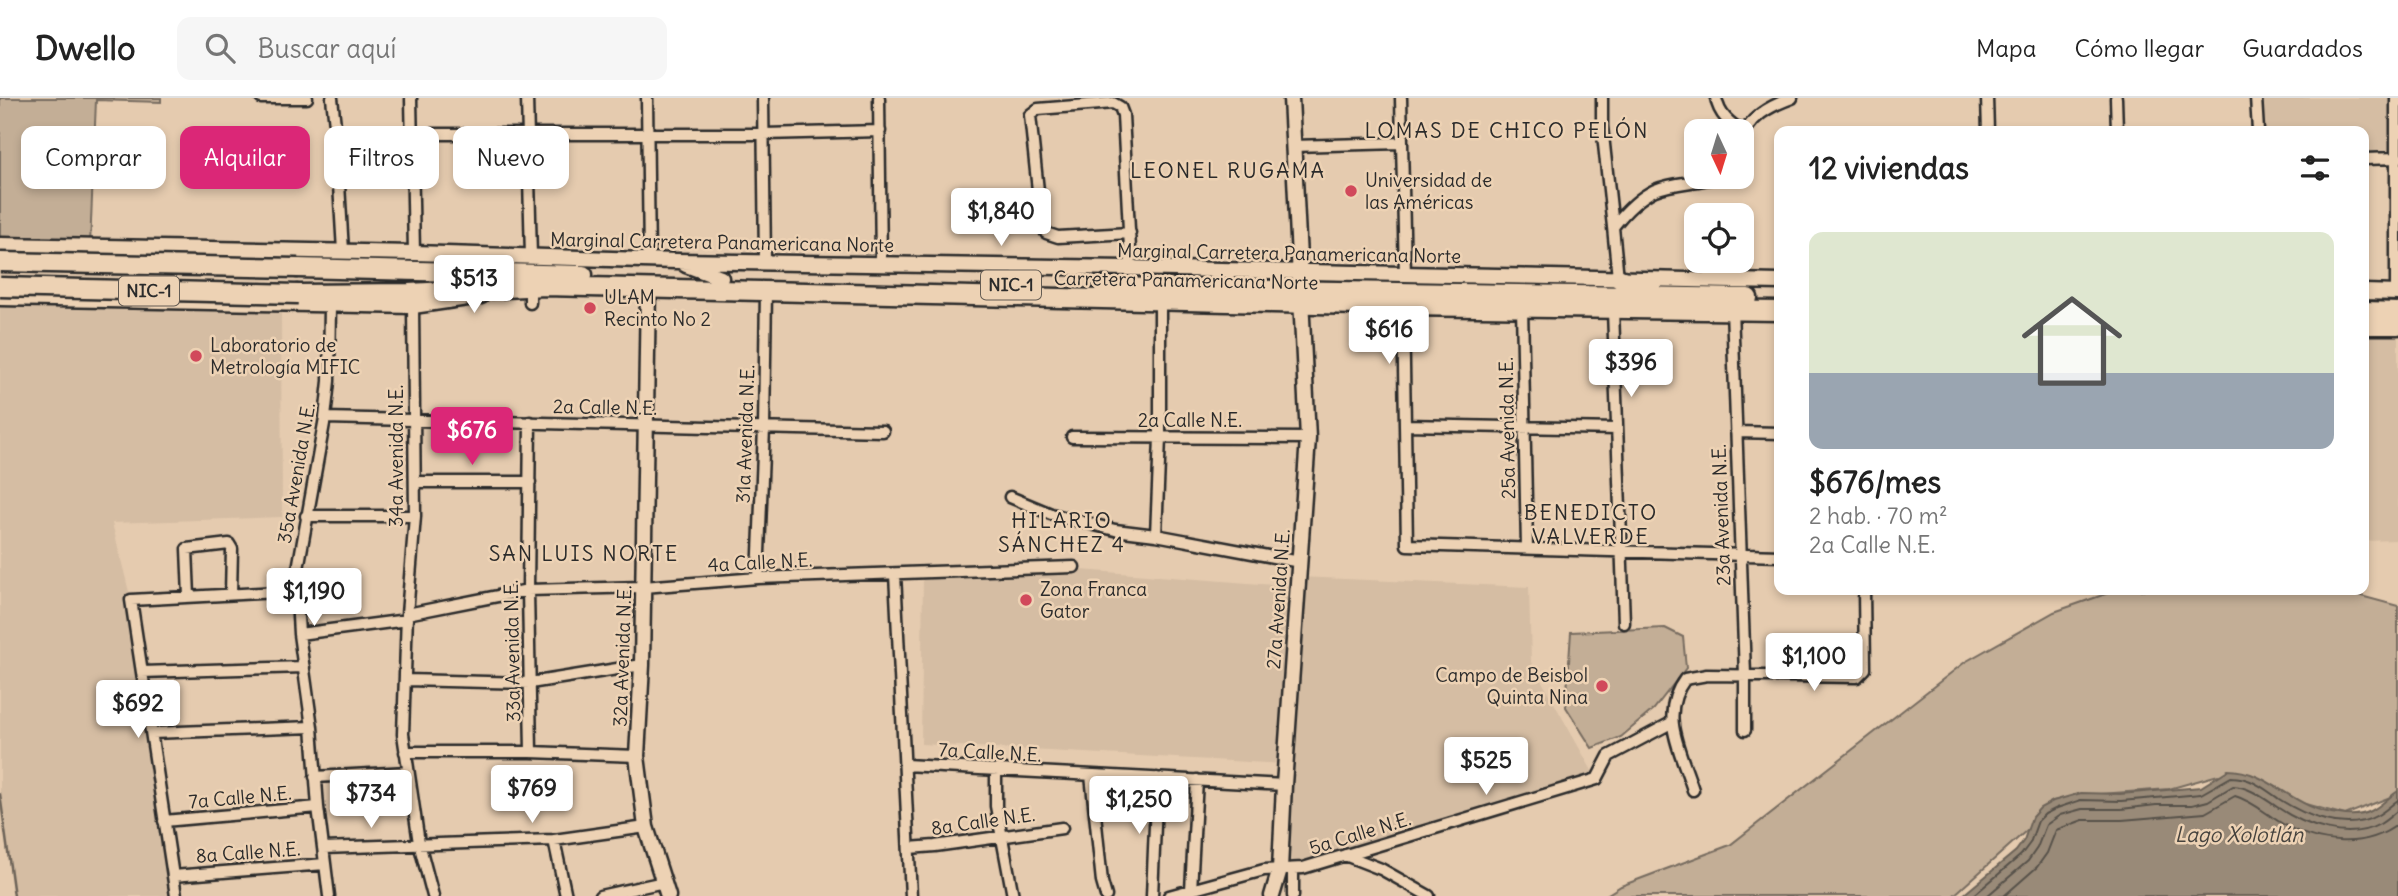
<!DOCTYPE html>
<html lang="es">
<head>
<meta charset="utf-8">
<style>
	body { margin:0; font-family:Delius,sans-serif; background:#f6f6f6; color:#222; height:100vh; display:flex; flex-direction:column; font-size:26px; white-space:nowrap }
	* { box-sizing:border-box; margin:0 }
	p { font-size:23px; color:#767676 }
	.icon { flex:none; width:38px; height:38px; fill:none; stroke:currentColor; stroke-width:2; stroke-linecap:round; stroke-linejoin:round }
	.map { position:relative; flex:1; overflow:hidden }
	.sheet { position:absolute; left:1774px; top:28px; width:595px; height:469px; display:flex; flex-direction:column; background:#fff; border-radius:14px; box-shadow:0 4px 10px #0003 }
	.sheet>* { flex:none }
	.hud { position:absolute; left:21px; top:28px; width:665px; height:63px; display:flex; gap:14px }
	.needle { width:46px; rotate:176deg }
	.tools { position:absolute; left:1684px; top:21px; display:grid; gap:14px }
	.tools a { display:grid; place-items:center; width:70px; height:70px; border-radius:14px; background:#fff; box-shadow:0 4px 10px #0003; font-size:35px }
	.price { position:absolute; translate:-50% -60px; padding:0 16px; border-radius:7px; background:#fff; color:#222; font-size:23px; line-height:46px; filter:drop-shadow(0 2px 4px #0008) }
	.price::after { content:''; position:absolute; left:50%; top:42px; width:21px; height:16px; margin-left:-10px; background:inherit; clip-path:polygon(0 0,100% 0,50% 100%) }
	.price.on { background:#db2777; color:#fff }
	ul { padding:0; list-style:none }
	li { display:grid; align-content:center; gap:14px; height:371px; padding:0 35px }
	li+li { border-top:2px solid #e0e0e0 }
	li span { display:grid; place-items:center; height:217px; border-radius:14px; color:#555 }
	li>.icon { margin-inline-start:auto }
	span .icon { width:126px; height:126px; fill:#fffc; stroke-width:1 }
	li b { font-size:30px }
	h2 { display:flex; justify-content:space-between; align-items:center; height:84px; padding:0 35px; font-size:30px }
	.chip { padding:0 24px; border-radius:14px; background:#fff; box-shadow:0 4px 10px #0003; font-size:24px; line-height:63px }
	.chip.on { background:#db2777; color:#fff }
	header { display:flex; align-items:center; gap:42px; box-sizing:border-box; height:98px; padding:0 35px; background:#fff; border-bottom:2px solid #e0e0e0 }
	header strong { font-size:33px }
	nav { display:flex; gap:38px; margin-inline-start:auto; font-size:24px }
	.search { width:490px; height:63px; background:#f6f6f6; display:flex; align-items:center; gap:18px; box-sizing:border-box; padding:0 24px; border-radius:14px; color:#767676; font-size:26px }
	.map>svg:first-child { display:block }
	.built { fill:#d5bda3 }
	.green { fill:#c3ae96; stroke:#776c60; stroke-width:2 }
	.water { fill:#998a78; stroke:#6d6459; stroke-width:2 }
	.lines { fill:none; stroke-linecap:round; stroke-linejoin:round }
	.shore { stroke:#57514a; stroke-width:2 }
	.stream { stroke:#6d6459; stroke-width:2.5 }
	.street-casing { stroke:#2b2b2b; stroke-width:15 }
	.secondary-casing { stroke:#2b2b2b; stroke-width:19 }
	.highway-casing { stroke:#2b2b2b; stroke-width:23 }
	.street { stroke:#edd2b4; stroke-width:10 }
	.secondary { stroke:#edd2b4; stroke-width:14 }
	.highway { stroke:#edd2b4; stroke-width:18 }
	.highway-bridge-casing { stroke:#2b2b2b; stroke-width:23; stroke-linecap:butt }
	.highway-bridge { stroke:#edd2b4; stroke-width:18 }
	.poi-dot { fill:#d1495b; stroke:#edd2b4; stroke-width:2.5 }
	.labels { text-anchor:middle; stroke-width:5; stroke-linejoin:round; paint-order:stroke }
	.shield { fill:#edd2b4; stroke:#655d54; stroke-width:2 }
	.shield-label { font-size:18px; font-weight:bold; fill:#2b2b2b }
	.poi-label { font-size:19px; fill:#2b2b2b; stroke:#edd2b4; text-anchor:start }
	.street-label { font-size:19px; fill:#2b2b2b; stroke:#edd2b4 }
	.neighbourhood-label { font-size:21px; letter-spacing:2px; fill:#2b2b2b; stroke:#edd2b4 }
	.water-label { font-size:21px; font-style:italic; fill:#46433e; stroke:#edd2b4 }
</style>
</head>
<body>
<header>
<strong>Dwello</strong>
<div class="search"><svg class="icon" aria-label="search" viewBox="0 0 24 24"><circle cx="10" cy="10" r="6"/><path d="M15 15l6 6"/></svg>Buscar aquí</div>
<nav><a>Mapa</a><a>Cómo llegar</a><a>Guardados</a></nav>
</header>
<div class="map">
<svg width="2398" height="798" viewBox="0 0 2398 798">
	<rect width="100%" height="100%" fill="#e5cbaf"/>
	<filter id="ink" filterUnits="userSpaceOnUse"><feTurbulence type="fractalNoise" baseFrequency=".0143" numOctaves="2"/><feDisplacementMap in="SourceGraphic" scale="14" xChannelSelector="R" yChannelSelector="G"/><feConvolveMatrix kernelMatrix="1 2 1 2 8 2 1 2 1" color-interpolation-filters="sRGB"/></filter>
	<g filter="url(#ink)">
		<path class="built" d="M2256,0H2398V60L2364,61V33H2257Z
			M0,209L281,214L282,419L112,425L131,502L175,798H14L0,699Z
			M2364,234H2398V442L2364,443Z
			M1056,470L1298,489L1299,479L1529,489L1531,564L1595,678L1293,772L1280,771L1285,666L921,646L923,475Z"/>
		<path class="green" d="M0,0H161V4L96,2L90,148L0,147Z
			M2117,492H2339L2398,508V696L2345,717L2298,704L2218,677L2169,691L2100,696L2053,703L2027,732L1953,798H1605L1621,788L1730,747L1965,564L2054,514Z
			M1665,530L1683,539L1686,570L1654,611L1621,639L1592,650L1566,609L1571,534Z"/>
		<path class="water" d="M2228,672C2270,672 2293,712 2339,716C2350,718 2361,718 2371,713C2381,708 2389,699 2398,693V798H1962L2016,753L2024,742L2032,719L2040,710L2053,703L2081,695L2120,696L2201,689Z"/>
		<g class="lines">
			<path class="shore" d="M1973,798L2021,757L2030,745L2038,723L2045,716L2057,710L2081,702L2121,703L2201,696L2231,679C2250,679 2264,690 2279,701C2305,718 2346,735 2376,718C2384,714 2391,707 2398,702
				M1987,798L2028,763L2037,750L2046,727L2060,717L2082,711H2121L2156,707H2192L2208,703L2233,688C2250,689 2263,700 2277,709C2305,728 2348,744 2380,726C2387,722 2392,717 2398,712
				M2004,798L2037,769L2047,755L2056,732L2083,722H2122L2205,715L2235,698C2253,703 2267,717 2283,726C2318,746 2365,752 2398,726"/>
			<path class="stream" d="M0,696L14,798"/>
			<defs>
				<path id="street" d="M261,0H307
					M332,0L336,36L343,153
					M411,0L414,155
					M527,0L531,159
					M647,0L649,162
					M763,0L765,164
					M879,0L881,166
					M1401,0L1405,177
					M1602,0V28L1613,129
					M1716,0C1719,17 1730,26 1744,34
					M1987,0L1988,33
					M2116,0L2117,33
					M2256,0L2258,33
					M2396,0V195
					M336,36H764L880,33
					M1741,44C1748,19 1770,8 1792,0
					M1293,48L1401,45
					M2364,61L2398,60
					M1130,135L1058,139L1046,135L1041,121L1030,17L1038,11L1113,5L1120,9L1123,17L1131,170
					M1618,180L1613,129C1624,115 1638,100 1655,92C1674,84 1697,85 1716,79
					M530,188V205
					M413,208L415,418L407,516L403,636L419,745L433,798
					M1403,208L1407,447L1780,458
					M1522,209L1527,450
					M1732,210L1745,577V632
					M1613,212L1624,525
					M325,320L883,333
					M530,324L528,492L531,654
					M1405,327L1617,331
					M1736,334L1780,335
					M1072,339L1308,340
					M415,384H530
					M1010,399L1051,416L1115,432L1156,437L1300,464
					M306,418H415
					M1156,437L1160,340V202
					M895,476L911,798
					M758,480L764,330L766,193
					M189,498L187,451L229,446L232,451L231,496
					M407,516L528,492L643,489L758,480L1074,469
					M299,536L407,522
					M142,574L304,569
					M406,582L530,585L642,567
					M152,635L312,629
					M405,654H531L637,658
					M905,667L1284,687
					M996,672V708L1013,798
					M1091,677L1102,784L1106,798
					M315,679L408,674
					M1693,692C1681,653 1658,617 1685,581L1707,577L1857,579L1865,571L1864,492
					M164,723L318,709
					M554,742L566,798
					M323,750L554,742L646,729
					M909,750L935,748L1062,730
					M1345,757L1381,771L1429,798
					M1293,772V798
					M173,778L325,766
					M1191,792L1197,682
					M176,798L131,502L296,493
					M329,798L318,709L312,629L299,536L296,482L325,320L329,283L330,207
					M600,798L664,784
					M1152,798L1157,680
					M1169,798L1264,772L1303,770L1597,681L1609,658L1671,625"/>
				<path id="secondary" d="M0,147L414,155L676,163L1127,170L1780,184
					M686,167L721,180
					M648,190L642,567L637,658L646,729L668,798
					M2364,194L2398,195
					M0,200L413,208L481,198
					M1272,798L1280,771L1284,687L1308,340L1291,0"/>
				<path id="highway" d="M298,170L583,177
					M1618,180L1632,186L1652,191
					M1104,189L1748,200
					M298,196L409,195L545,188L1403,208L1780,213
					M2364,213L2398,214
					M2364,227H2398"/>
			</defs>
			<use href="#street" class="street-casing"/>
			<use href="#secondary" class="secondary-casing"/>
			<use href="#highway" class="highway-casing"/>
			<use href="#street" class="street"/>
			<use href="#secondary" class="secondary"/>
			<use href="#highway" class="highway"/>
			<defs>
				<path id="highway-bridge" d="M0,164L298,170
					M0,189L298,196"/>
			</defs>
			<use href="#highway-bridge" class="highway-bridge-casing"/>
			<use href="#highway-bridge" class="highway-bridge"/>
		</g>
	</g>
	<g class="poi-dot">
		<circle cx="1351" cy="93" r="7"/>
		<circle cx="590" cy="210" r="7"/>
		<circle cx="196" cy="258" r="7"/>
		<circle cx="1026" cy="502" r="7"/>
		<circle cx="1602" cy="588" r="7"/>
	</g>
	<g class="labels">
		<g class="shield">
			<rect x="981" y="172.5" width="60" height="29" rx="5"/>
			<rect x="119" y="178.5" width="60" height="29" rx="5"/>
		</g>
		<g class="shield-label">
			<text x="1011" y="193">NIC-1</text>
			<text x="149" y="199">NIC-1</text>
		</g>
		<g class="poi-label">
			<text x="1365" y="89">Universidad de<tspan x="1365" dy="22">las Américas</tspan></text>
			<text x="604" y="206">ULAM<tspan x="604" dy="22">Recinto No 2</tspan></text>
			<text x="210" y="254">Laboratorio de<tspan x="210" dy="22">Metrología MIFIC</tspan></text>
			<text x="1040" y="498">Zona Franca<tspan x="1040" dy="22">Gator</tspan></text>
			<text x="1588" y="584" text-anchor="end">Campo de Beisbol<tspan x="1588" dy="22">Quinta Nina</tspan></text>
		</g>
		<g class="street-label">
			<text transform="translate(722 144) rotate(1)" y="7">Marginal Carretera Panamericana Norte</text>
			<text transform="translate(1289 155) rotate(1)" y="7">Marginal Carretera Panamericana Norte</text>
			<text transform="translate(1186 182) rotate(1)" y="7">Carretera Panamericana Norte</text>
			<text transform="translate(605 309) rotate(1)" y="7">2a Calle N.E.</text>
			<text x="1190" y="329">2a Calle N.E.</text>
			<text transform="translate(1507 330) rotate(-91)" y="7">25a Avenida N.E.</text>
			<text transform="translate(745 336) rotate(-88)" y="7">31a Avenida N.E.</text>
			<text transform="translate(396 358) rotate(-90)" y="7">34a Avenida N.E.</text>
			<text transform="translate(296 375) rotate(-80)" y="7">35a Avenida N.E.</text>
			<text transform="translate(1721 417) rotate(-92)" y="7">23a Avenida N.E.</text>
			<text transform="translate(760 464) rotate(-3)" y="7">4a Calle N.E.</text>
			<text transform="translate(1278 501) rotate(-86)" y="7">27a Avenida N.E.</text>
			<text transform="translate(512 553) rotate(-91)" y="7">33a Avenida N.E.</text>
			<text transform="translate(622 558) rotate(-88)" y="7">32a Avenida N.E.</text>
			<text transform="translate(990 654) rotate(3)" y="7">7a Calle N.E.</text>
			<text transform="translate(240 699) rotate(-5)" y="7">7a Calle N.E.</text>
			<text transform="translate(983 723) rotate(-8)" y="7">8a Calle N.E.</text>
			<text transform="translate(1360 735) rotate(-17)" y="7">5a Calle N.E.</text>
			<text transform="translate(248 754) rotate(-4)" y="7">8a Calle N.E.</text>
		</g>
		<g class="neighbourhood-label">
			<text x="1507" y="40">LOMAS DE CHICO PELÓN</text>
			<text x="1228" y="80">LEONEL RUGAMA</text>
			<text x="1591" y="422">BENEDICTO<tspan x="1591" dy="24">VALVERDE</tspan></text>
			<text x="1062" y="430">HILARIO<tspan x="1062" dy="24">SÁNCHEZ 4</tspan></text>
			<text x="584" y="463">SAN LUIS NORTE</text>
		</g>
		<g class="water-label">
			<text x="2239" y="744">Lago Xolotlán</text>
		</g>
	</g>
</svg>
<div class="tools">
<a><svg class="needle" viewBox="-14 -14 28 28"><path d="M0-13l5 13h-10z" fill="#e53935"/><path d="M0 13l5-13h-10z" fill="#767676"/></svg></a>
<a><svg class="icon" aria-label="locate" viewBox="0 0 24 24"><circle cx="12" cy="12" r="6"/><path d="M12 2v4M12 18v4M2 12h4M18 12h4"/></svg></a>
</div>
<b class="price" style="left:1001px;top:150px">$1,840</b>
<b class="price" style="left:474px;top:217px">$513</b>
<b class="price" style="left:1389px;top:268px">$616</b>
<b class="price" style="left:1631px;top:301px">$396</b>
<b class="price on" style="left:472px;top:369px">$676</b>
<b class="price" style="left:314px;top:530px">$1,190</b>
<b class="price" style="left:1814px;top:595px">$1,100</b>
<b class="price" style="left:138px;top:642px">$692</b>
<b class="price" style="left:1486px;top:699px">$525</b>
<b class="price" style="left:532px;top:727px">$769</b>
<b class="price" style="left:371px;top:732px">$734</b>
<b class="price" style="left:1139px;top:738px">$1,250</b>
<div class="hud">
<a class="chip">Comprar</a>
<a class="chip on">Alquilar</a>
<a class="chip">Filtros</a>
<a class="chip">Nuevo</a>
</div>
<section class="sheet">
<h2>12 viviendas<svg class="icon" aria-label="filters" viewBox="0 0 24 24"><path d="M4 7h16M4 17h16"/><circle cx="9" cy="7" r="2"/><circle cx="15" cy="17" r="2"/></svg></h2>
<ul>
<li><span style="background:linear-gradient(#dfe7d0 65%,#9aa5b1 0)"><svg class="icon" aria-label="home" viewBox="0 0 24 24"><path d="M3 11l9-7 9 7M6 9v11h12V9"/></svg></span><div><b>$676/mes</b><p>2 hab. · 70 m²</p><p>2a Calle N.E.</p></div></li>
</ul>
</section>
</div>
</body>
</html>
